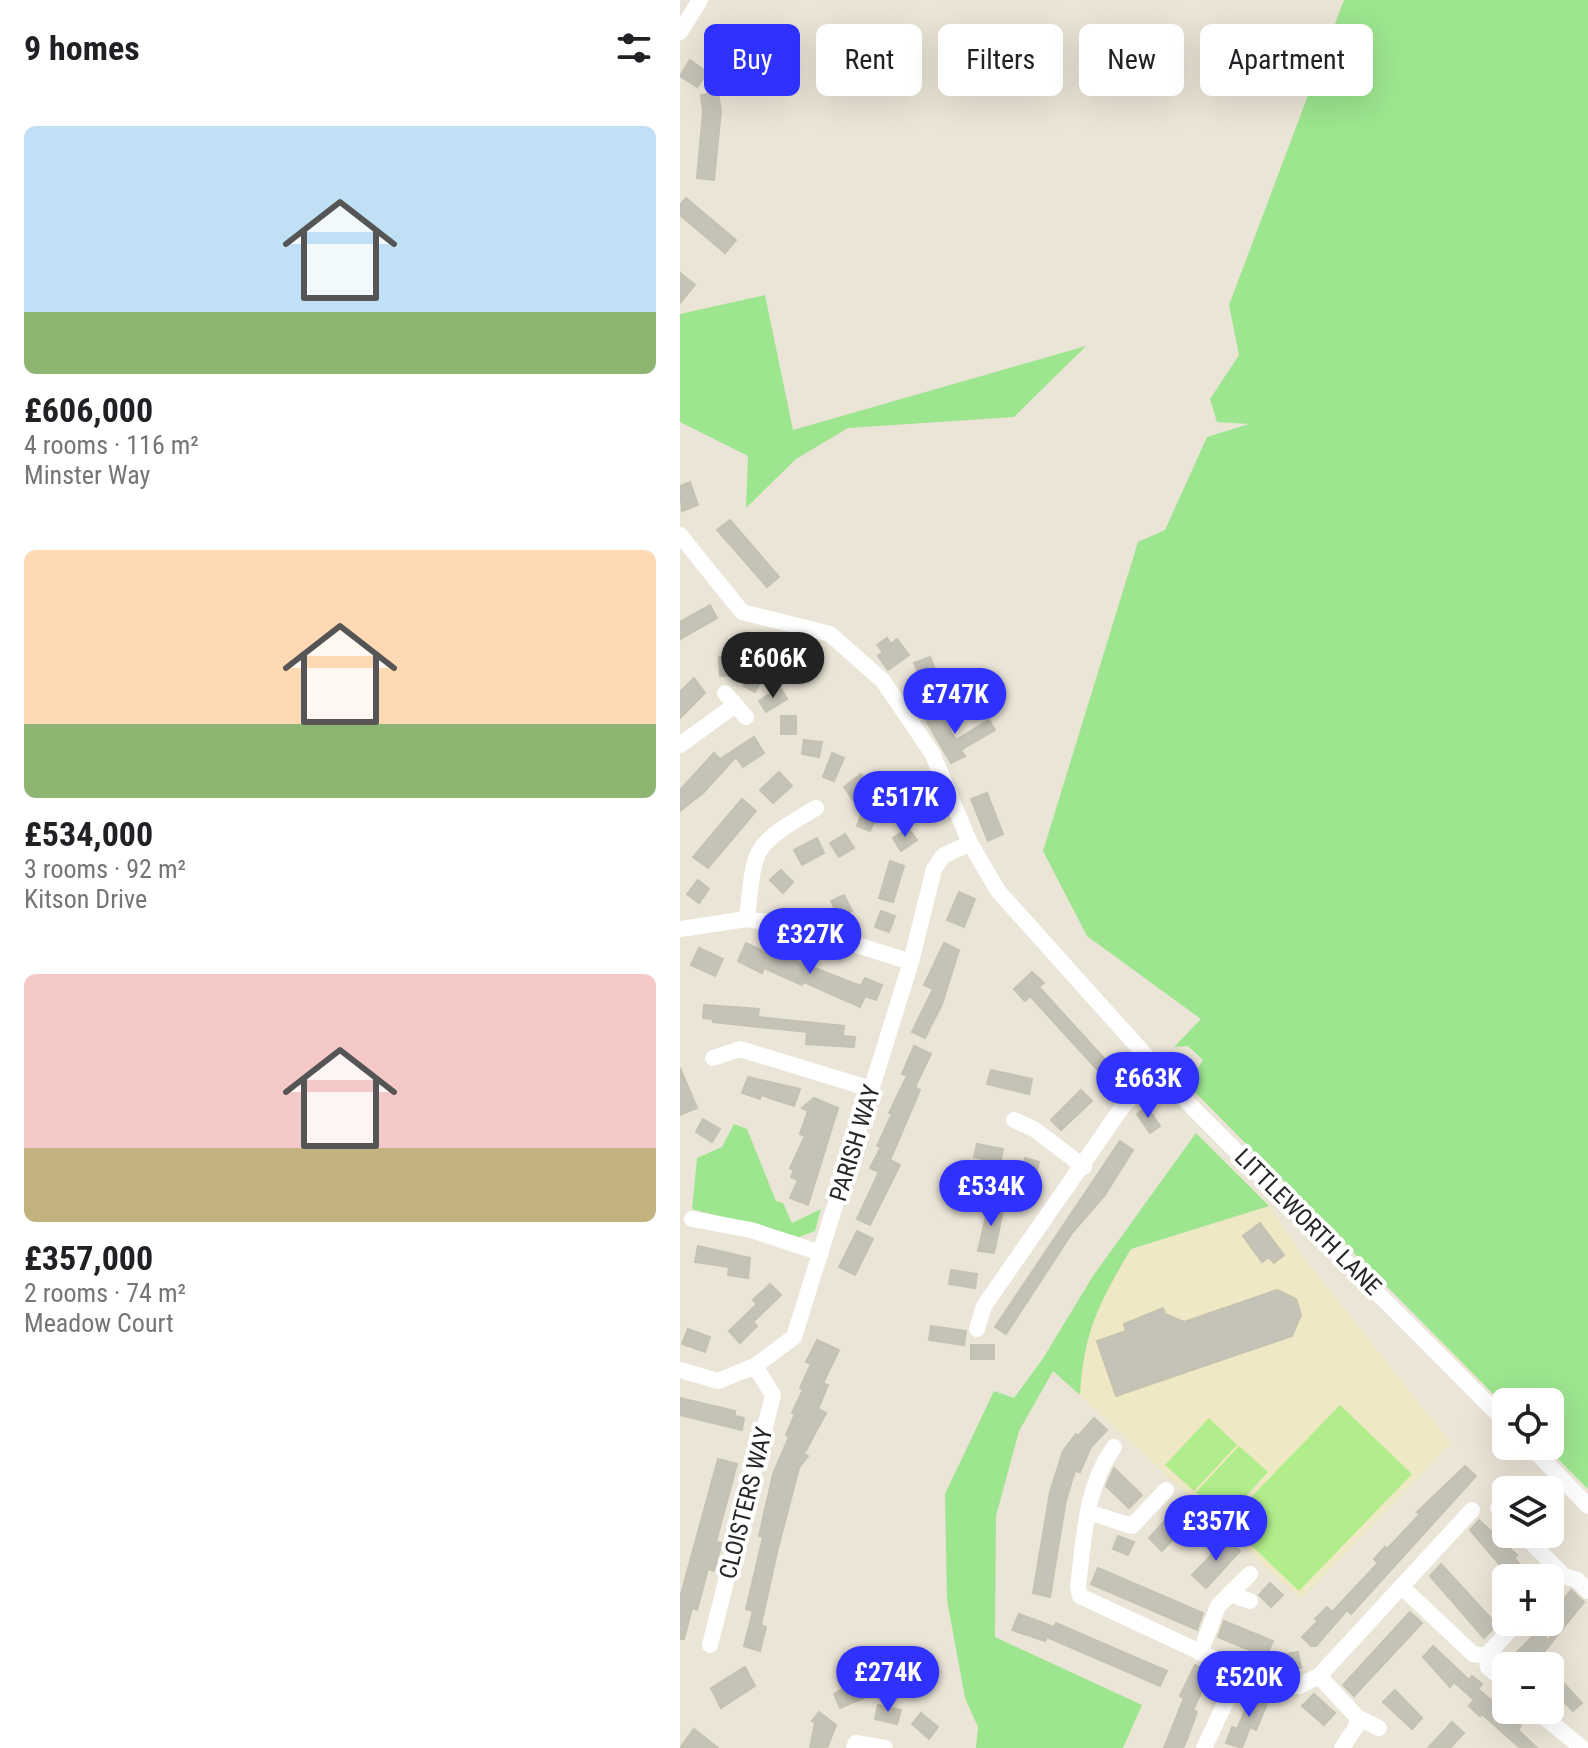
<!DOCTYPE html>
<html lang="en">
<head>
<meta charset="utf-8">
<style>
	body { margin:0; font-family:"Roboto Condensed",sans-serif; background:#f2f2f2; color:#202124; height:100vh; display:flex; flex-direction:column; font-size:30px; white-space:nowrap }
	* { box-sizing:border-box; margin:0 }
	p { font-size:26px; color:#757577 }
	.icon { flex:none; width:44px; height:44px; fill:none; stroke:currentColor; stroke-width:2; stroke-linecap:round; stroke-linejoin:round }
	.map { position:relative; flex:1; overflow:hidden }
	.side { display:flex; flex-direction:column; background:#fff; width:680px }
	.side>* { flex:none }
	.guide { position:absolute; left:24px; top:24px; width:760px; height:72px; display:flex; gap:16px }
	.controls { position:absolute; left:812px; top:1388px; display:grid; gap:16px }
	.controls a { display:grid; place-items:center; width:72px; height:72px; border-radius:12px; background:#fff; box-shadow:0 8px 32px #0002; font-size:40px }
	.price { position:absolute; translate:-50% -68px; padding:0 18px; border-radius:28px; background:#2f31ff; color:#fff; font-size:26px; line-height:52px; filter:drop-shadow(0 2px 4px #0008) }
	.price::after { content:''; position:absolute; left:50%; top:48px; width:24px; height:18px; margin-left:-12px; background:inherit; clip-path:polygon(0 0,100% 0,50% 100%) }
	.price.on { background:#222; color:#fff }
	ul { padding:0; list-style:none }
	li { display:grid; align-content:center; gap:16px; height:424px; padding:0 24px }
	li span { display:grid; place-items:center; height:248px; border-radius:12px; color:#555 }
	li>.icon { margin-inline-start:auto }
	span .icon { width:144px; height:144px; fill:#fffc; stroke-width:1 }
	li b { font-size:34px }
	h2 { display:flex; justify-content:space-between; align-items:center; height:96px; padding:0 24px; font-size:34px }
	.tag { padding:0 28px; border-radius:12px; background:#fff; box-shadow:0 8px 32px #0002; font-size:28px; line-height:72px }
	.tag.on { background:#2f31ff; color:#fff }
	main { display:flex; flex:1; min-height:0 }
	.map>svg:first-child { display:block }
	.education { fill:#eee8c4 }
	.green { fill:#9de58f }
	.pitch { fill:#b1ed8a }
	.building { fill:#c5c2b7; stroke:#c5c2b1; stroke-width:2 }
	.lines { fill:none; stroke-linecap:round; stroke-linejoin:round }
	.minor { stroke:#fff; stroke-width:16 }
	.labels { text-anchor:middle; stroke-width:8; stroke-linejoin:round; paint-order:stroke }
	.street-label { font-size:24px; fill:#272727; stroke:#fff }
</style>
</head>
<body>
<main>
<section class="side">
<h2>9 homes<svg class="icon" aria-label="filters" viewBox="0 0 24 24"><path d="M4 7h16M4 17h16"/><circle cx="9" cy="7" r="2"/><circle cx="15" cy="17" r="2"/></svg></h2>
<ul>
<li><span style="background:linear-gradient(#bfe0f5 75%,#8fb573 0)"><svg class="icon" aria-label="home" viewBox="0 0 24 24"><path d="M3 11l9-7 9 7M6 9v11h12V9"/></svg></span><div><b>£606,000</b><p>4 rooms · 116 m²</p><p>Minster Way</p></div></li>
<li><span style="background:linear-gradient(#ffd9b3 70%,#8fb573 0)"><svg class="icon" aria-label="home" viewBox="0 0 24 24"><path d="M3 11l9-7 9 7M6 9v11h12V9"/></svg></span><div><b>£534,000</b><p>3 rooms · 92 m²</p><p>Kitson Drive</p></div></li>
<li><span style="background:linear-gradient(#f6c9c9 70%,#c2b280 0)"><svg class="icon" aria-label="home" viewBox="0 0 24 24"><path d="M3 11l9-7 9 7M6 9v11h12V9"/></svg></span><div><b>£357,000</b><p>2 rooms · 74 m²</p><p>Meadow Court</p></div></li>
</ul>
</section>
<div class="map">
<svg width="908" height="1748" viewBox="0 0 908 1748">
	<rect width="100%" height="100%" fill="#ebe5d7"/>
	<path class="education" d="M589,1206L624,1258L771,1443L621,1599L400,1395L403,1355L417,1306L452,1249Z"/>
	<path class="green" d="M664,0H908V1489L865,1446H870V1402H826V1407L508,1085L523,1060L508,1046L494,1047L521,1019L407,936L363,851L458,542L485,530L527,437L569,424L537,422L530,399L559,355L549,305Z
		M85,295L113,430L406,346L334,417L168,428L116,459L66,508L68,456L0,422V314Z
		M54,1124L67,1129L96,1201L103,1203L112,1223L141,1209L135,1231L119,1237L12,1209L17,1158L42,1147Z
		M516,1133L589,1206L451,1249C419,1303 404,1331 400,1395L373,1371L339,1431L316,1516L315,1637L462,1705L443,1748H296L298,1727L285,1698L267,1600L265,1494L314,1391L334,1398L362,1360L413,1276Z"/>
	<path class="pitch" d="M660,1405L732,1474L619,1591L547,1522Z
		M529,1418L557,1445L514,1491L485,1465Z
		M559,1446L588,1472L545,1519L516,1492Z"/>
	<path class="building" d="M10,60L28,73L17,87L0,76Z
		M38,92L41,111L34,180L17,178L23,112L21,95Z
		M6,198L56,240L45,253L0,215V205Z
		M0,273L15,285L0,303Z
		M10,482L18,505L2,511L0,486Z
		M50,520L99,577L87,587L37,530Z
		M30,605L37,618L0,639V622Z
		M207,638L211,644L217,639L229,655L208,670L198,656L203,652L197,645Z
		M59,656L60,675L40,676L39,657Z
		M250,657L257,674L241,680L234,663Z
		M74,666L87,670L75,692L64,686Z
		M14,678L25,693L0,718V692Z
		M100,687L107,699L86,712L79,701Z
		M258,709L276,740L309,720L315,730L281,750L285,756L271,763L244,717Z
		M101,716H116V734H101Z
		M74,737L84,753L63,767L56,757L23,793L0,811V790L34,753L40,759Z
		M124,740L142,742L139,757L122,754Z
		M152,753L164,758L154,781L143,777Z
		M99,772L112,786L93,803L80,790Z
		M181,774L190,786L173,800L164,787Z
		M307,793L323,834L308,841L291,799Z
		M62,799L76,811L28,868L13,857Z
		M183,810L197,815L190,831L177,826Z
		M228,828L237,840L221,851L213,838Z
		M165,834L174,848L159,857L150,843Z
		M137,838L144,853L122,865L114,850Z
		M210,861L224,866L213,902L199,898Z
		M101,870L113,882L103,893L90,880Z
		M18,880L29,889L19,903L7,894Z
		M279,892L295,899L284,927L267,920Z
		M164,895L172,911L159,917L151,901Z
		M201,911L215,916L209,932L195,927Z
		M66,943L102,960L104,956L181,986L185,978L202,985L196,1000L185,996L180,1007L124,982L122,985L84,968L82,973L58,961Z
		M264,943L279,950L262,1004L245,1038L232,1032L253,989L244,985Z
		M19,948L43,959L35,976L11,965Z
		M352,972L364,983L359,987L443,1079L434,1088L350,996L345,1001L334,989Z
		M24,1005L79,1009L78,1017L164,1026L163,1036L175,1037L174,1047L126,1044L127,1032L33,1022V1019L23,1018Z
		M234,1046L251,1054L235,1087L240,1090L210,1160L220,1165L190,1225L177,1219L199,1172L190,1168L201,1147L197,1146L212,1114L209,1113L227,1076L222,1074Z
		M0,1068L17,1108L0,1115Z
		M311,1070L352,1079L349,1094L307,1084Z
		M68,1077L120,1089L114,1106L81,1095L80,1099L62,1093Z
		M401,1090L412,1101L381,1130L371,1120Z
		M134,1098L158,1108L128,1205L110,1198L118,1180L111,1177L114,1170L110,1168L125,1136L120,1134L128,1111L122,1108Z
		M467,1107L480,1126L470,1133L457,1114Z
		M23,1119L40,1129L32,1142L16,1132Z
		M440,1141L453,1150L425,1195L392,1233L326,1334L315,1327Z
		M297,1144L323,1149L320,1163L294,1157Z
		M345,1158L359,1162L349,1203L334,1200Z
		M309,1203L324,1206L314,1253L298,1251Z
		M580,1223L604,1255L594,1263L589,1257L582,1262L563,1236Z
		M177,1231L193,1239L175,1275L159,1267Z
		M18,1246L70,1258L68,1278L48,1275L49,1267L15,1262Z
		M271,1270L297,1274L295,1288L269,1284Z
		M90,1284L101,1295L73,1322L77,1326L60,1343L49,1331L77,1304L73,1300Z
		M597,1290L616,1299L621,1315L612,1336L436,1396L417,1341L446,1331L444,1324L483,1308L485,1314L504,1322Z
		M251,1326L286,1331L284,1345L249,1340Z
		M8,1329L30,1337L25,1352L2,1344Z
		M137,1340L159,1350L143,1383L148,1385L138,1409L146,1413L124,1454L128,1456L119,1468L97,1552L81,1625L86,1627L80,1651L64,1646L73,1611L66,1609L83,1537L79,1536L93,1474L109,1437L106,1435L115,1414L112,1413L123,1390L120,1388L131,1364L126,1362Z
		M291,1345H314V1359H291Z
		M0,1398L55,1411V1416L64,1418L62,1430L0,1415Z
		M414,1418L427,1430L411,1447L400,1472L395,1471L386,1500L370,1597L353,1593L370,1492L383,1451L396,1434L398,1436Z
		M38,1459L57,1464L36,1542L42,1543L34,1571L28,1569L17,1610L12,1608L4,1639H0V1598Z
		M785,1466L796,1476L671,1614L667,1610L636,1646H631L622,1637L638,1621L635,1619L647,1607L652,1612L698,1563L694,1559L705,1547L707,1549L740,1514L737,1512Z
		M434,1468L462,1495L449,1508L426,1486Z
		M504,1500L517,1513L482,1551L469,1538Z
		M799,1520L837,1555L834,1558L853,1578H834L820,1565L790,1530Z
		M438,1536L454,1542L448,1555L433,1549Z
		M547,1539L560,1551L526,1588L512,1575Z
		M761,1564L817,1625L804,1638L750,1576Z
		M418,1568L523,1613L517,1630L411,1584Z
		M590,1583L603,1595L591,1607L579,1595Z
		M891,1590L904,1602L864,1652L852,1663L847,1659L842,1666L820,1663L829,1653L832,1657L859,1630L870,1641V1618Z
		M730,1612L742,1623L674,1696L663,1685Z
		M339,1614L374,1627L376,1623L487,1671L480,1686L367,1637L365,1641L332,1630Z
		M544,1621L593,1641L586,1657L538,1637Z
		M753,1646L789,1680L792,1676L802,1684L798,1689L841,1726L838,1730L857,1748H840L802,1714L800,1716L789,1706L794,1700L774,1682L770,1687L743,1657Z
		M618,1652L621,1668L604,1670L601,1655Z
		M515,1665L531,1672L513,1710L517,1712L507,1739L503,1748H484L504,1698L500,1696Z
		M65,1667L75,1686L41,1708L31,1688Z
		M876,1675L902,1703L893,1711L878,1696L870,1704V1682Z
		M181,1678L189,1696L160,1708L154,1694Z
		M574,1690L590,1697L576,1730L570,1727L562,1748L546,1743L552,1727L557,1729Z
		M715,1690L742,1718L732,1729L703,1702Z
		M634,1694L655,1713L644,1725L622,1706Z
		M198,1705L221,1710L217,1724L195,1719Z
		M139,1712L156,1725L147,1748H130L135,1723L132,1721Z
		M241,1713L258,1727L249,1739L232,1724Z
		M772,1722L784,1733L770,1748H748Z
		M14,1729L38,1748H0Z"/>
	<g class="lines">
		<path class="minor" d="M0,32L20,0
			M0,535L62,612L150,634L203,681L252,753L290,843L318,891L512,1107L826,1422
			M45,693L66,717
			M0,745L55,705
			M67,919C75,844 71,847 136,808
			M0,929L67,919L119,927L231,962
			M33,1058L60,1049L191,1089
			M334,1120L354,1129L404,1167
			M12,1219L71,1230L141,1253
			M297,1329L304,1306L443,1106L478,1070
			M0,1370L38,1381L75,1366L114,1337L231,962L254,869L263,856L290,843
			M850,1446L908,1506
			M434,1447C405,1487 404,1539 398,1587L400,1596L593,1686H619L639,1676L792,1510
			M818,1508L826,1517
			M408,1512L452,1526L486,1490
			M843,1534L884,1576L897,1580L908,1591
			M870,1586L881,1573
			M723,1588L793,1654L806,1656
			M549,1594L570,1601
			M30,1645L93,1395L75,1366
			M520,1653L538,1606L570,1574
			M806,1656L837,1622
			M806,1656L808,1667L826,1683
			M639,1676L677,1717V1725L662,1748
			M856,1710L902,1748
			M677,1717L699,1728
			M174,1748L176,1743L205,1748
			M524,1748L560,1672"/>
	</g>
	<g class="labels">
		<g class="street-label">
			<text transform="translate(175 1143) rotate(-73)" y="8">PARISH WAY</text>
			<text transform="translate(628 1222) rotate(45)" y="8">LITTLEWORTH LANE</text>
			<text transform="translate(66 1503) rotate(-76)" y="8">CLOISTERS WAY</text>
		</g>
	</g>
</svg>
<div class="controls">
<a><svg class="icon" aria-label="locate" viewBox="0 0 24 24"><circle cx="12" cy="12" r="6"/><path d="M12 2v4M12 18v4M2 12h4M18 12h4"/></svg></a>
<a><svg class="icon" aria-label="layers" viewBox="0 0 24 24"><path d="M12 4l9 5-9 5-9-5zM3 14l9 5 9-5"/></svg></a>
<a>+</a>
<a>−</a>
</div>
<b class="price on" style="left:93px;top:700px">£606K</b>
<b class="price" style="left:275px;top:736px">£747K</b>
<b class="price" style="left:225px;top:839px">£517K</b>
<b class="price" style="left:130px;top:976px">£327K</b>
<b class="price" style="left:468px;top:1120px">£663K</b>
<b class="price" style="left:311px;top:1228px">£534K</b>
<b class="price" style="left:536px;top:1563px">£357K</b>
<b class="price" style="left:208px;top:1714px">£274K</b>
<b class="price" style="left:569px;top:1719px">£520K</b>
<div class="guide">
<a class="tag on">Buy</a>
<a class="tag">Rent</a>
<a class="tag">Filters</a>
<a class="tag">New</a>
<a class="tag">Apartment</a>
</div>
</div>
</main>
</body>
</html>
